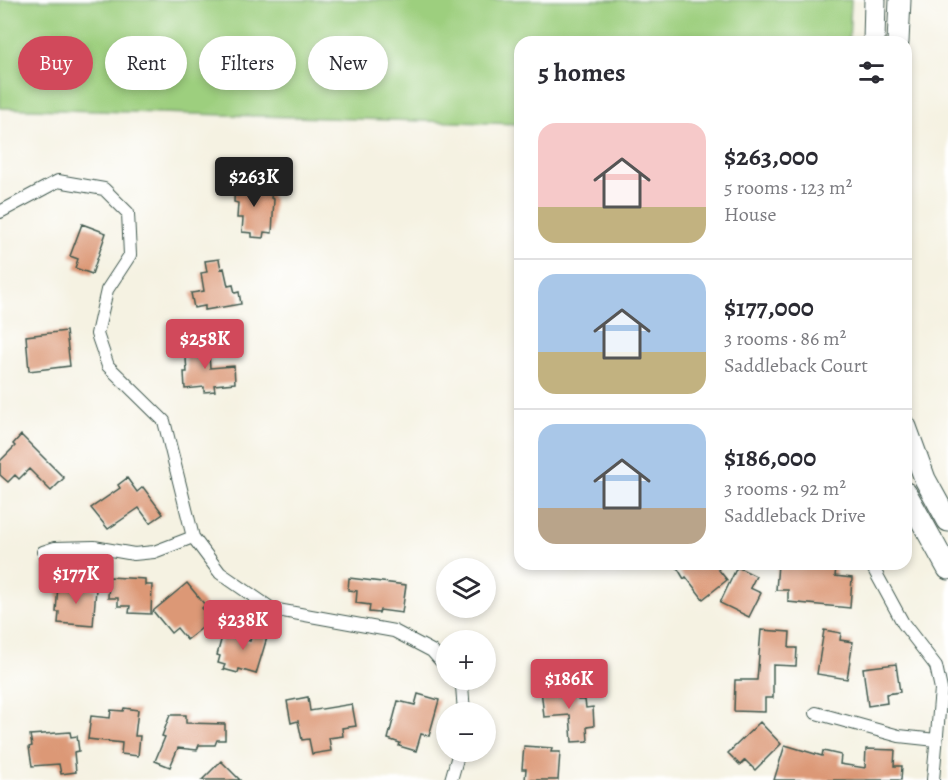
<!DOCTYPE html>
<html lang="en">
<head>
<meta charset="utf-8">
<style>
	body { margin:0; font-family:Alegreya,serif; background:#f2f2f3; color:#2b2b33; height:100vh; display:flex; flex-direction:column; font-size:22px; white-space:nowrap }
	* { box-sizing:border-box; margin:0 }
	p { font-size:20px; color:#7c7c81 }
	.icon { flex:none; width:33px; height:33px; fill:none; stroke:currentColor; stroke-width:2; stroke-linecap:round; stroke-linejoin:round }
	.map { position:relative; flex:1; overflow:hidden }
	.drawer { position:absolute; left:514px; top:36px; width:398px; height:534px; display:flex; flex-direction:column; background:#fff; border-radius:18px; box-shadow:0 3px 9px #0003 }
	.drawer>* { flex:none }
	.banner { position:absolute; left:18px; top:36px; width:406px; height:54px; display:flex; gap:12px }
	.buttons { position:absolute; left:436px; top:558px; display:grid; gap:12px }
	.buttons a { display:grid; place-items:center; width:60px; height:60px; border-radius:50%; background:#fff; box-shadow:0 3px 9px #0003; font-size:30px }
	.price { position:absolute; translate:-50% -51px; padding:0 14px; border-radius:6px; background:#d1495b; color:#fff; font-size:20px; line-height:39px; filter:drop-shadow(0 2px 3px #0008) }
	.price::after { content:''; position:absolute; left:50%; top:36px; width:18px; height:14px; margin-left:-9px; background:inherit; clip-path:polygon(0 0,100% 0,50% 100%) }
	.price.active { background:#222; color:#fff }
	ul { padding:0; list-style:none }
	li { display:flex; align-items:center; gap:18px; height:150px; padding:0 24px }
	li+li { border-top:2px solid #e1e1e2 }
	li span { display:grid; place-items:center; flex:none; width:168px; height:120px; border-radius:18px; color:#555 }
	li>.icon { margin-inline-start:auto }
	span .icon { width:72px; height:72px; fill:#fffc; stroke-width:1 }
	li b { font-size:26px }
	h2 { display:flex; justify-content:space-between; align-items:center; height:72px; padding:0 24px; font-size:26px }
	.pill { padding:0 21px; border-radius:27px; background:#fff; box-shadow:0 3px 9px #0003; font-size:21px; line-height:54px }
	.pill.active { background:#d1495b; color:#fff }
	.map>svg:first-child { display:block }
	.green { fill:#9dcf7e; stroke:#5e8659; stroke-width:1.5 }
	.building { fill:#dc9876 }
	.lines { fill:none; stroke-linecap:round; stroke-linejoin:round }
	.minor-casing { stroke:#3f584e; stroke-width:14 }
	.trunk-casing { stroke:#3f584e; stroke-width:23 }
	.minor { stroke:#fff; stroke-width:12 }
	.trunk { stroke:#fff; stroke-width:21 }
</style>
</head>
<body>
<div class="map">
<svg width="948" height="780" viewBox="0 0 948 780">
	<rect width="100%" height="100%" fill="#fff"/>
	<filter id="ink" filterUnits="userSpaceOnUse"><feTurbulence type="fractalNoise" baseFrequency=".0167" numOctaves="2"/><feDisplacementMap in="SourceGraphic" scale="12" xChannelSelector="R" yChannelSelector="G"/><feConvolveMatrix kernelMatrix="1 2 1 2 8 2 1 2 1" color-interpolation-filters="sRGB"/></filter>
	<filter id="wash" filterUnits="userSpaceOnUse"><feTurbulence type="fractalNoise" baseFrequency=".008" numOctaves="4" result="noise"/><feDisplacementMap in="SourceGraphic" scale="24" xChannelSelector="R" yChannelSelector="G"/><feGaussianBlur stdDeviation="1.35" result="paint"/><feColorMatrix in="noise" values="0 0 0 0 0 0 0 0 0 0 0 0 0 0 0 0 0 1.4 0 .05"/><feComposite in="paint" operator="in"/></filter>
	<g filter="url(#wash)">
		<rect width="100%" height="100%" fill="#f5f2e2"/>
		<path class="green" d="M0,0H851L849,42H520V124L0,108Z"/>
		<g id="blocks">
			<path class="building" d="M235,179L253,180V189L272,190L271,198L274,199L272,233L264,232L263,238L252,237V233L242,232L243,218H237L238,203L234,202Z
				M82,224L106,233L92,274L75,268L78,259L70,256Z
				M219,259L221,269L224,268L228,286L233,285L235,293L239,292L241,304L205,310V306L194,308L191,293L204,291L201,273L207,272L205,261Z
				M66,331L70,366L29,371L26,336Z
				M208,343L210,368L234,366L235,383L214,385L215,391L204,392V387L185,389L184,372H187L185,345Z
				M21,435L64,478L51,491L29,469L19,479L15,475L8,482L0,475V461L15,446L13,444Z
				M127,478L137,492L143,487L163,514L150,523L139,508L108,529L91,508L120,488L118,485Z
				M675,564H714L727,580L703,599L686,577L684,579Z
				M778,564H806L836,568L835,576L852,578L850,608L788,602V590H776Z
				M737,567L756,576L750,588L761,593L749,617L720,603Z
				M109,577L145,579V585H152L151,614L129,613L130,606H118V598H108Z
				M349,578L406,585L402,613L380,610L379,613L369,612L370,605L356,603L357,591L348,590Z
				M187,583L205,605L202,608L212,620L187,640L177,628L171,633L153,611Z
				M58,585L96,589L93,626L58,623L59,612H56Z
				M254,626L269,631L256,674L239,669L238,673L223,669L225,665L218,663L220,656L217,655L223,633L250,641Z
				M761,630L790,632L789,648H797L796,666L773,665V698H765V712L734,711L735,680H757Z
				M824,630L841,633L840,640L853,642L847,679L817,674Z
				M896,664L900,692L886,694L887,703L868,706L863,668Z
				M577,687L578,700H585L586,708L593,707L594,726L587,727L588,741L572,742L570,715L544,717L541,689Z
				M418,694L439,700L429,736L421,734L416,751L399,746L400,743L388,739L398,701L415,705Z
				M308,697L310,711L352,704L356,726L342,728L343,736L329,738L331,751L312,754L309,739L302,740L298,721L291,723L287,701Z
				M124,708L138,710L135,736H140L138,756L121,754L122,743L88,739L91,716L110,718L111,710L123,711Z
				M170,715H186V723L225,724V740H217L215,745H199L197,750L178,748L170,767L155,761L165,737L162,736Z
				M760,722L781,744L755,770L745,760L740,765L728,753Z
				M70,732L71,737L77,736L79,751L74,752L76,772L61,774L59,764L32,766L29,747L32,746L30,735Z
				M785,745L822,756L823,751L841,755L840,764L865,768L866,749L895,750L894,766H902L901,780H774Z
				M524,746L552,748L551,752H560L558,780H525L526,769H522Z
				M221,761L240,780H202Z"/>
		</g>
	</g>
	<g filter="url(#ink)">
		<use href="#blocks" fill-opacity="0" stroke="#3f584e" stroke-width="1.5"/>
		<g class="lines">
			<defs>
				<path id="minor" d="M0,212L58,181L104,189L128,213L130,255L107,290L97,334L108,366L164,421L193,537L220,573L272,609L394,631L432,651L447,668
					M43,552L55,548L94,547L134,554L154,552L193,537
					M871,564L903,623L936,666L941,689L933,780
					M456,680L462,686L464,712
					M816,713L899,736L936,740
					M451,780L459,752"/>
				<path id="trunk" d="M874,42L875,0
					M898,42L900,0
					M906,427L925,479L948,521
					M906,493L948,569"/>
			</defs>
			<use href="#minor" class="minor-casing"/>
			<use href="#trunk" class="trunk-casing"/>
			<use href="#minor" class="minor"/>
			<use href="#trunk" class="trunk"/>
		</g>
	</g>
</svg>
<div class="buttons">
<a><svg class="icon" aria-label="layers" viewBox="0 0 24 24"><path d="M12 4l9 5-9 5-9-5zM3 14l9 5 9-5"/></svg></a>
<a>+</a>
<a>−</a>
</div>
<b class="price active" style="left:254px;top:208px">$263K</b>
<b class="price" style="left:205px;top:370px">$258K</b>
<b class="price" style="left:76px;top:605px">$177K</b>
<b class="price" style="left:243px;top:651px">$238K</b>
<b class="price" style="left:569px;top:710px">$186K</b>
<div class="banner">
<a class="pill active">Buy</a>
<a class="pill">Rent</a>
<a class="pill">Filters</a>
<a class="pill">New</a>
</div>
<section class="drawer">
<h2>5 homes<svg class="icon" aria-label="filters" viewBox="0 0 24 24"><path d="M4 7h16M4 17h16"/><circle cx="9" cy="7" r="2"/><circle cx="15" cy="17" r="2"/></svg></h2>
<ul>
<li><span style="background:linear-gradient(#f6c9c9 70%,#c2b280 0)"><svg class="icon" aria-label="home" viewBox="0 0 24 24"><path d="M3 11l9-7 9 7M6 9v11h12V9"/></svg></span><div><b>$263,000</b><p>5 rooms · 123 m²</p><p>House</p></div></li>
<li><span style="background:linear-gradient(#a9c7e8 65%,#c2b280 0)"><svg class="icon" aria-label="home" viewBox="0 0 24 24"><path d="M3 11l9-7 9 7M6 9v11h12V9"/></svg></span><div><b>$177,000</b><p>3 rooms · 86 m²</p><p>Saddleback Court</p></div></li>
<li><span style="background:linear-gradient(#a9c7e8 70%,#b9a48a 0)"><svg class="icon" aria-label="home" viewBox="0 0 24 24"><path d="M3 11l9-7 9 7M6 9v11h12V9"/></svg></span><div><b>$186,000</b><p>3 rooms · 92 m²</p><p>Saddleback Drive</p></div></li>
</ul>
</section>
</div>
</body>
</html>
